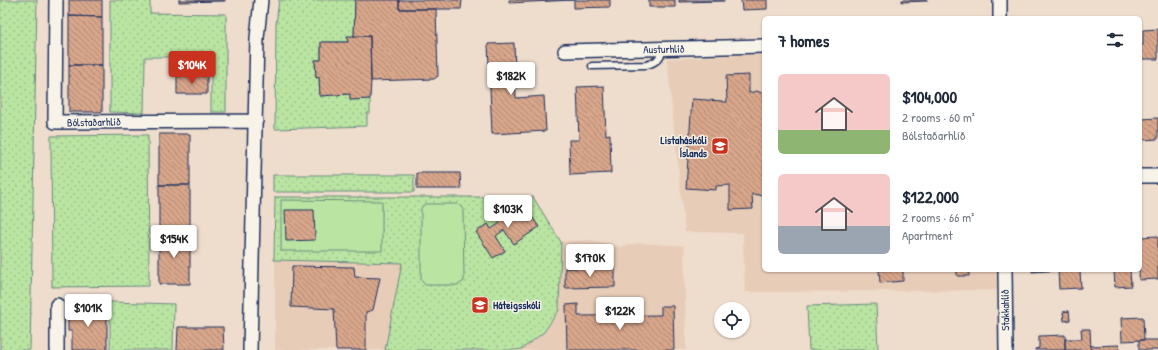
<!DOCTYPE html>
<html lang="en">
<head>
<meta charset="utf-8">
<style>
	body { margin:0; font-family:"Patrick Hand",sans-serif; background:#f2f2f3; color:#1f2937; height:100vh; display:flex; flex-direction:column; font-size:15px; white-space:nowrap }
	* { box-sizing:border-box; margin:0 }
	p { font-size:13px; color:#747a83 }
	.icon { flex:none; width:22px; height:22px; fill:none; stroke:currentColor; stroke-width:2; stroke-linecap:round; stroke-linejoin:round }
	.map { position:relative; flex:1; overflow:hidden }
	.drawer { position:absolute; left:762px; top:16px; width:380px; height:256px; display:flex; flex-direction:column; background:#fff; border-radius:6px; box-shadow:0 1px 3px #0004 }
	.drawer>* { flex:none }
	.controls { position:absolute; left:714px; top:302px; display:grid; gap:8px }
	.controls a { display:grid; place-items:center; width:36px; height:36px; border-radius:50%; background:#fff; box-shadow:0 1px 3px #0004; font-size:20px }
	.price { position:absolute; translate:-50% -34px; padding:0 9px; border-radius:4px; background:#fff; color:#222; font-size:13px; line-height:26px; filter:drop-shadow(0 1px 2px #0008) }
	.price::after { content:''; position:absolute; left:50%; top:24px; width:12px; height:9px; margin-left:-6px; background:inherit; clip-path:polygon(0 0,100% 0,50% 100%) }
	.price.active { background:#c8321e; color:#fff }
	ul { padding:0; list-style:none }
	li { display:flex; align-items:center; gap:12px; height:100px; padding:0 16px }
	li span { display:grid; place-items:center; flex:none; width:112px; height:80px; border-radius:6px; color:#555 }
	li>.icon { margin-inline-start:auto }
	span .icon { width:48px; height:48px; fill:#fffc; stroke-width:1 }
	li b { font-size:17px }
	h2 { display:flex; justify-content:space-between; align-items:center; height:48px; padding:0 16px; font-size:17px }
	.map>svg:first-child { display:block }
	.built { fill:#e7ccb8 }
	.grass { fill:url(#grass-dots); stroke:#6a8a80 }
	.garden { fill:#b9e4a1; stroke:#6a8a80 }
	.building { fill:url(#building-back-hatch); stroke:#1b2f5e }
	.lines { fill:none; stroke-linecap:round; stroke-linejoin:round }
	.lane-casing { stroke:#1b2f5e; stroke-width:9 }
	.street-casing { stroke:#1b2f5e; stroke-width:16 }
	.lane { stroke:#f7f3e8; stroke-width:6 }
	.street { stroke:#f7f3e8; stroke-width:13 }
	.labels { text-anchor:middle; stroke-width:3; stroke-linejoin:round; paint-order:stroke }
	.street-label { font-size:11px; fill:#1b2f5e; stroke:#f7f3e8 }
	.poi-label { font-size:11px; font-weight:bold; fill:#1b2f5e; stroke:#f7f3e8; text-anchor:end }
</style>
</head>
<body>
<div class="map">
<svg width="1158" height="350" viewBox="0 0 1158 350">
	<defs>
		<pattern id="grass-dots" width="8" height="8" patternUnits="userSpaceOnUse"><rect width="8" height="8" fill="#b9e4a1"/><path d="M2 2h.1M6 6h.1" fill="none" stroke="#9ec48d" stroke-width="1.8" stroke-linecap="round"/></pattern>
		<pattern id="building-back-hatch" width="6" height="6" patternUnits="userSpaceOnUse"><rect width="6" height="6" fill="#d8a68a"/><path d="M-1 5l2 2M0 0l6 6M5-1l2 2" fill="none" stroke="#ae8874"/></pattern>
	</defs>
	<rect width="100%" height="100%" fill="#eedccc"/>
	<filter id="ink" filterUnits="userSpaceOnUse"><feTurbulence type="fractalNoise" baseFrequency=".025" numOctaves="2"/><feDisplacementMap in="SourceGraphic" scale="8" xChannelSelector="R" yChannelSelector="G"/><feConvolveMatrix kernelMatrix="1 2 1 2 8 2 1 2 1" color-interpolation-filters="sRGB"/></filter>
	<g filter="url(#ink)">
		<path class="built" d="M764,54V270H999V290L745,292L743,233L685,232L667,59Z
			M275,197H533L561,242L590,240L620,247L640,243L684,246L686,350H275Z"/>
		<path class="grass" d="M0,0H37L30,350H0Z
			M110,0H150V13L226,14V112H211V74L174,73V57H145L144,113L110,112Z
			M279,0H355L354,37H347L348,42H321V60H315L316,77H319L320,96L350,94V100L370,99V113H367V126L275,129L276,24Z
			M148,135L149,286L52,287L51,136Z
			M273,175H414V192H273Z
			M275,197H533L561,242L559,310L544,332L522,349L517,350H385L402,263L274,260Z
			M110,302L174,304L173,350H110Z
			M876,304L878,350H809L807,306Z"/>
		<path class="garden" d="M281,200L382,201V251H281Z
			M425,204H458L463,209L464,281L458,285H425L421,280V208Z"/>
		<path class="building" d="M69,0H102V17L69,16Z
			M179,0H225V1L179,2Z
			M355,0H399V9H436L438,76L434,79L371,81L370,36L354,37Z
			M399,0H462L461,9H399Z
			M509,0H610V7L574,8V0L509,3Z
			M649,0H675V7H649Z
			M679,0H724V1L679,2Z
			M741,0H767V9L742,10Z
			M902,0H927V1L902,2Z
			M69,16L102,17V65H69Z
			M1158,29V59H1140V45H1143V30Z
			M347,36H370L371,81L370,99L350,100V94L320,96L319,77L316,78L315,60H321V42H348Z
			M514,43L516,98L544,96L546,131L492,134L488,44Z
			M69,65H102V112H69Z
			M749,75V93L757,91L764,94V196L752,194L753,209L730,210V185L716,186V190L686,188L692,99L722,101V102H727L726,76Z
			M177,76H207V94H177Z
			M604,86L606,135L610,134L611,173L570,175L569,140H579L577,87Z
			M1158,118V139L1142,140L1141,119Z
			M159,134H190V185H159Z
			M417,173H460L461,189H417Z
			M159,185H190V234H159Z
			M522,201L539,227L514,244L504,230L496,236L505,251L493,258L476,232L488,224L491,229L500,223L496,218Z
			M285,210H314L315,240L286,241Z
			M159,234H190V284H159Z
			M1158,236V279L1139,280L1140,237Z
			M292,266L354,267L355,277L380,278L373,310L366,312V350H336L334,309L291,307Z
			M615,267V287L565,288V268Z
			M879,270H903V281L880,283Z
			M957,270H969V276H957Z
			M1032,270H1062L1032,272Z
			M1058,270H1080L1081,288L1059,289Z
			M1130,270L1131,286L1115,287L1114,271Z
			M578,304V316L661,315V306H673L674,350H567L566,305Z
			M68,308H107V350H72V331H68Z
			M1069,311L1070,320L1064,321L1063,312Z
			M1143,317L1144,340L1122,341L1121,318Z
			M178,327H223L224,350H177Z
			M1081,329H1090L1091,350H1065V339H1082Z
			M1065,335V350H1035V349L1039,348V336Z
			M1139,340H1158V350H1139Z
			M1119,345L1120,350H1091L1090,346Z"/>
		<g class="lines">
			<defs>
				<path id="lane" d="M592,66L646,65C656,63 660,58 664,49"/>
				<path id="street" d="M56,0L55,122L256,121
					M1000,0V18
					M565,51L764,46
					M1140,176H1158
					M1005,270L1006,350
					M57,350V305
					M250,350L257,38L261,0"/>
			</defs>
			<use href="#lane" class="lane-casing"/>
			<use href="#street" class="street-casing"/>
			<use href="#lane" class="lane"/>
			<use href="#street" class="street"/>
		</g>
	</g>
	<defs>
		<symbol id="university-square" viewBox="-11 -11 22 22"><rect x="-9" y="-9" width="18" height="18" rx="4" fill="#c8321e" stroke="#f7f3e8"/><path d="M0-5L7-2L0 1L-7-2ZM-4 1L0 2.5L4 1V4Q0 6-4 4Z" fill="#fff"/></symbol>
		<symbol id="school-square" viewBox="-11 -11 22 22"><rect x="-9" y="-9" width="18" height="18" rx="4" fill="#c8321e" stroke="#f7f3e8"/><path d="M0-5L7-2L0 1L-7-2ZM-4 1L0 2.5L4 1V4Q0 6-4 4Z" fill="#fff"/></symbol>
	</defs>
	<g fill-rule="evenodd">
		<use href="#university-square" x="710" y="136" width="20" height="20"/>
		<use href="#school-square" x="470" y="295" width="20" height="20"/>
	</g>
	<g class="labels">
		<g class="street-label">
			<text transform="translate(664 49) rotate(-1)" y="4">Austurhlíð</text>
			<text transform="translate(94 122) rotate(-1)" y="4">Bólstaðarhlíð</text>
			<text transform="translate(1005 310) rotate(-91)" y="4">Stakkahlíð</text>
		</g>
		<g class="poi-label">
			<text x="707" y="144">Listaháskóli<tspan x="707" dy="13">Íslands</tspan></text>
			<text x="493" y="309" text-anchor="start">Háteigsskóli</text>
		</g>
	</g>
</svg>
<div class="controls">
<a><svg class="icon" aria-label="locate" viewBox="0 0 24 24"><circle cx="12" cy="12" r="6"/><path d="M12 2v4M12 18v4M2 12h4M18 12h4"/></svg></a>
</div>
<b class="price active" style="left:192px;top:85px">$104K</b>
<b class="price" style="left:511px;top:96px">$182K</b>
<b class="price" style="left:508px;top:229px">$103K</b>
<b class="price" style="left:174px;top:259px">$154K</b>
<b class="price" style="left:590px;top:278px">$170K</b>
<b class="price" style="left:88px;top:328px">$101K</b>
<b class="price" style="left:620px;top:331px">$122K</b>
<section class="drawer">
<h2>7 homes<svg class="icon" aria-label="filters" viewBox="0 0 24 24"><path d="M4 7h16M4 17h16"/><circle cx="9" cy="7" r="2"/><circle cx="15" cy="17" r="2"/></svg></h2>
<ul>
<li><span style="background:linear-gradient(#f6c9c9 70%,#8fb573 0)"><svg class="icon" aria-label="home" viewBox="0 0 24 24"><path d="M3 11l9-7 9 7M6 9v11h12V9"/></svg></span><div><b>$104,000</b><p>2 rooms · 60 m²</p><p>Bólstaðarhlíð</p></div></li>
<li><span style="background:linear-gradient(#f6c9c9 65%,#9aa5b1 0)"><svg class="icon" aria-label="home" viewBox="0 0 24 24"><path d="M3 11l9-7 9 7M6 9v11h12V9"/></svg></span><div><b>$122,000</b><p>2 rooms · 66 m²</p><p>Apartment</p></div></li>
</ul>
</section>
</div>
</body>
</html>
